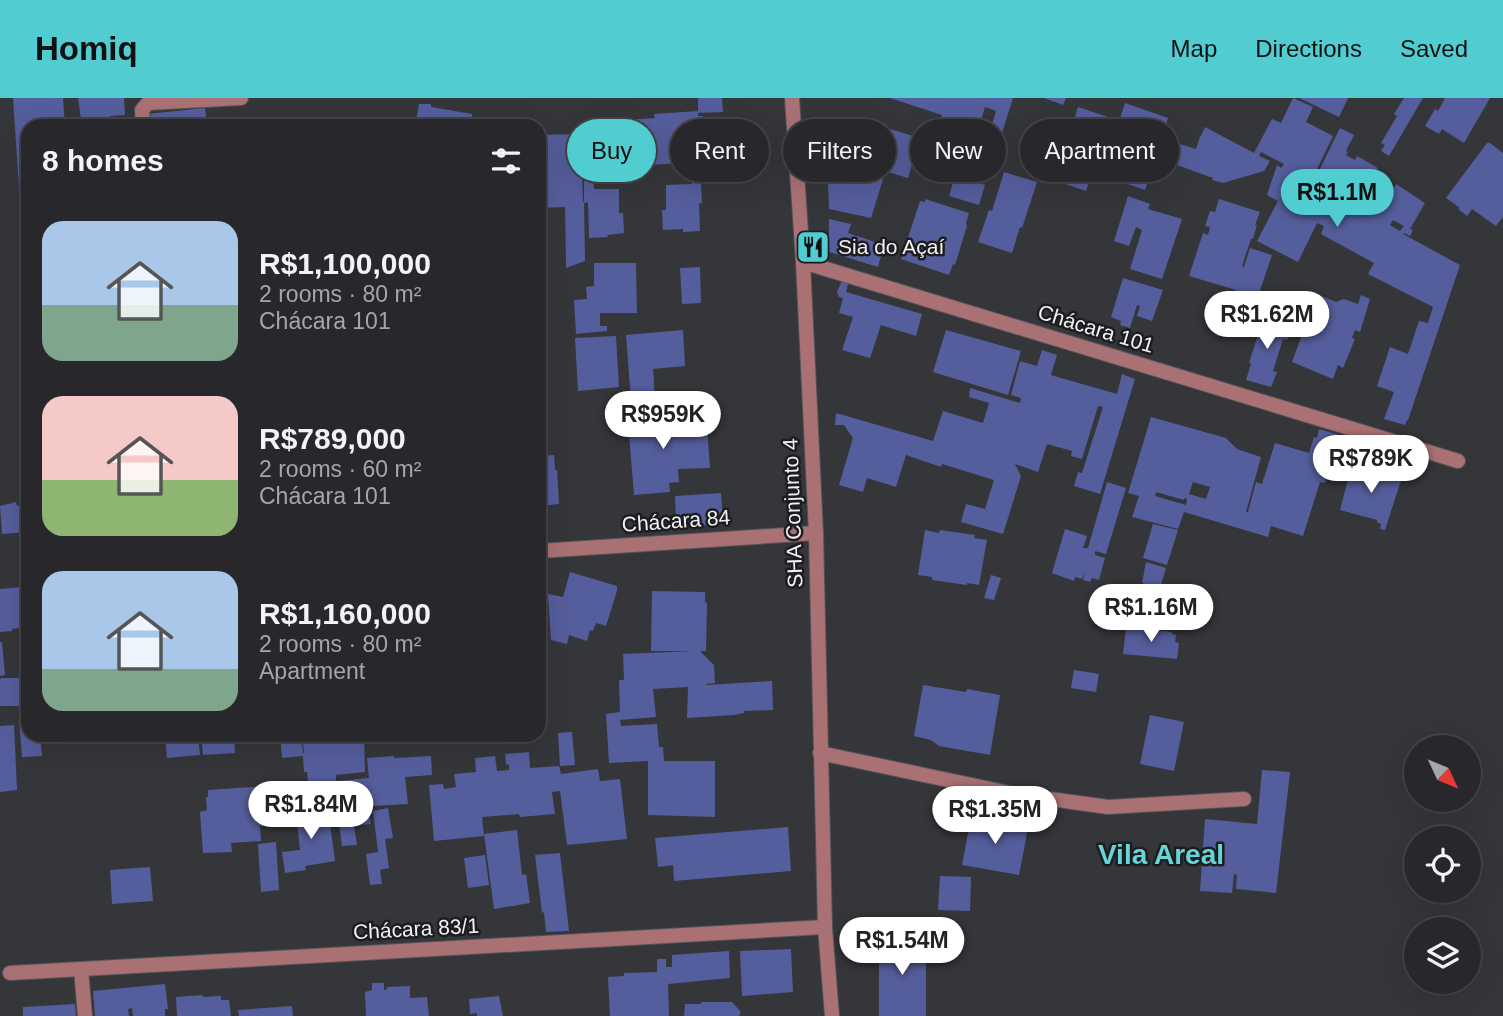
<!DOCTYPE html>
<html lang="en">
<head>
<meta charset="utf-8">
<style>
	body { margin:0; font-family:Arial,sans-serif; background:#343438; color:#f1f3f6; height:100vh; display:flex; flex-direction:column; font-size:26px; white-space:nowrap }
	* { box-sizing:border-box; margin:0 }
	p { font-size:23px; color:#a5a6a9 }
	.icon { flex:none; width:38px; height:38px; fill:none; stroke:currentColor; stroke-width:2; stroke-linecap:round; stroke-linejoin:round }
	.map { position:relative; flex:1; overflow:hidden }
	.panel { position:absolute; left:21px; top:21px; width:525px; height:623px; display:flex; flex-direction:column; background:#28282c; border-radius:21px; box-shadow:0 7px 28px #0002,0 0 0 2px #444448 }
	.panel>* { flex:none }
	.banner { position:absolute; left:567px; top:21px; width:665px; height:63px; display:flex; gap:14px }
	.needle { width:46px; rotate:134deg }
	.buttons { position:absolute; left:1404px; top:637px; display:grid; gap:14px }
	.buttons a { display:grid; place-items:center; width:77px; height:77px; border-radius:50%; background:#28282c; box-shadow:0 7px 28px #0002,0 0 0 2px #444448; font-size:35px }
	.price { position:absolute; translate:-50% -60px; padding:0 16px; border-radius:24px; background:#fff; color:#222; font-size:23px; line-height:46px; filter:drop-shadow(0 2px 4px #0008) }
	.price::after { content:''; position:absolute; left:50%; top:42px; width:21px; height:16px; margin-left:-10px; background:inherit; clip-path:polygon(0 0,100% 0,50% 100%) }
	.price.selected { background:#51ccd1; color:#111 }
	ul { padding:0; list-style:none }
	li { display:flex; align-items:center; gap:21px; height:175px; padding:0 21px }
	li span { display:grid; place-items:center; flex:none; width:196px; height:140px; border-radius:21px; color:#555 }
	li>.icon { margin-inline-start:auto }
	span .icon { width:84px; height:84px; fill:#fffc; stroke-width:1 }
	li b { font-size:30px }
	h2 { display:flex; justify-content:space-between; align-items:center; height:84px; padding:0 21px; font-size:30px }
	.tag { padding:0 24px; border-radius:32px; background:#28282c; box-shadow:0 7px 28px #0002,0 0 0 2px #444448; font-size:24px; line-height:63px }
	.tag.selected { background:#51ccd1; color:#111 }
	header { display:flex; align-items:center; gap:42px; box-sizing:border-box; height:98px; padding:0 35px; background:#51ccd1; color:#111 }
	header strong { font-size:33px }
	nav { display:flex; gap:38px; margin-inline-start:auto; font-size:24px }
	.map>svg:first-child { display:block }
	.building { fill:#555e9c; fill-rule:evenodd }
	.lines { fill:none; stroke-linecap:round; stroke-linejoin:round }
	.minor-casing { stroke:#535458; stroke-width:16 }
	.tertiary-casing { stroke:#535458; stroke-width:16 }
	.minor { stroke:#aa7174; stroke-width:14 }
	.tertiary { stroke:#aa7174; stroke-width:14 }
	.labels { text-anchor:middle; stroke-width:5; stroke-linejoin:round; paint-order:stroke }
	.poi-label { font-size:21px; fill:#f1f2f5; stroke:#1d1d1f; text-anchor:start }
	.street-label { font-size:21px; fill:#f1f2f5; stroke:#1d1d1f }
	.district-label { font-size:28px; font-weight:bold; fill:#67d4d7; stroke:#1d1d1f }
</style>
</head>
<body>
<header>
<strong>Homiq</strong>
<nav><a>Map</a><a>Directions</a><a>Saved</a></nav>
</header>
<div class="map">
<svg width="1503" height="918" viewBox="0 0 1503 918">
	<rect width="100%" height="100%" fill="#35363a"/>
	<path class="building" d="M13,0H63L65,28H28V165H24Z
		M78,0H124L125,17L110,18L111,26L82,28Z
		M698,0H722L723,14L698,15Z
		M890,0H1013L994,60L988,59L987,62L971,58L972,52L956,46V44L936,37L942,17ZM985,9L996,13L990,33L979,29Z
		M1044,0H1066L1063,7Z
		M1293,0L1313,9L1306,24L1333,38L1316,73L1312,71L1307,83L1334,97L1332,100L1357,113L1372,88L1389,98L1396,86L1425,105L1410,131L1413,132L1410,138L1404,135L1403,136L1460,167L1408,322H1407L1405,327L1384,321L1394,294L1377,288L1390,249L1408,256L1419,223L1428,225L1433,209L1368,176L1374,165L1321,136L1324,128L1317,125L1298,164L1257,143L1278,103L1267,97L1277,67L1281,70L1284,66L1261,54L1259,58L1270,63L1264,73L1223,85L1212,82L1213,80L1160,61L1167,42L1196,51L1200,38H1201L1205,29L1254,55L1272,21L1281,25ZM1393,122L1404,128L1400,133L1390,127Z
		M1299,0H1348L1339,19Z
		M1404,0H1423L1389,58L1381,53L1385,47L1381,45L1397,18L1394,16Z
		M1445,0H1490L1464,45L1442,31L1439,36L1425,28L1435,11L1438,13Z
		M1125,5L1168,20L1165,29L1167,30L1145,92L1102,77Z
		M419,6H431V9L472,16L471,28H415Z
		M1078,9L1111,20L1086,93L1039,77L1050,44L1065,49Z
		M205,10L207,28H148L147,16Z
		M698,13V18H703L704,33H707L708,47L704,48L705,64L628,68L627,57L593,59L592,38L627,37L626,22L655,20L654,16Z
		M301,22H328V28H301Z
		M860,22L920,40L908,80L848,62Z
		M523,24V28H487V25Z
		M1340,30L1354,37L1346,53L1348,54L1346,57L1355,62L1357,58L1378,70L1371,83H1369L1358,106L1314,83Z
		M581,36L583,104H584V77L593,76L594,91H619V115H623L624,135L607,137L608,139L589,140L588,104L584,105L585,163L566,170L565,109L539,110V37Z
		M1487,45H1490L1503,55V119L1496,128L1472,111L1467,118L1458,111L1460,110L1446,100Z
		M827,61L836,63L835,69L843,71V66L884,78L871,120L829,111Z
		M700,69L702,105H699L700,133L683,134V131L663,132L662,112H666V87L692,86L691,70Z
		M1004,74L1037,84L1022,130L1020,129L1012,155L978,144L989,112L992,113Z
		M955,78L985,87L979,107L949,98Z
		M1128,98L1150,106L1148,111L1182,121L1162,181L1130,171L1142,132L1136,129L1129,148L1114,143Z
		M925,101L969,115L966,125L967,128L955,167L953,166L949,177L901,161L920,103L925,104Z
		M1219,101L1260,114L1255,127H1257L1253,141H1251L1242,168L1244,169L1250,150L1272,157L1250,222L1238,218L1236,225L1227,222L1236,192L1189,178L1203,135L1208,137L1210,129L1205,128L1210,113L1215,114Z
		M829,121L851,126L848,135L884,147L878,169L829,154Z
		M594,165H636L637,215H600V228H607V233L576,236L574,202L587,201L586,189L594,188Z
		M700,169L701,205L682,206L680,170Z
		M843,180L849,182L846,194L922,216L916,238L881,227L870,260L842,252L853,219L839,215L843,200L839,199L837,194Z
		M1123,180L1163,192L1152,223L1137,218L1140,208L1137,207L1130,230L1120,227L1121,223L1111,219Z
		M1317,196L1336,204L1344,201L1358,206L1361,197L1370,201L1360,234L1355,232L1352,240L1355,241L1343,270L1338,267L1333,281L1292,264Z
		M1264,218L1289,226L1288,228L1291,229L1287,242L1283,241L1273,273L1277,274L1271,289L1246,282L1251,266L1249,265Z
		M683,232L685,268L653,271L655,300L631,302L626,237Z
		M946,232L1021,253L1008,297L933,274Z
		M616,238L619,289L578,293L575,240Z
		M1042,252L1057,257L1051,277L1054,278L1117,296L1122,276L1135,281L1100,396L1074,388L1078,374L1082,375L1103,309L1098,308L1082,361L1071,358L1072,353L1047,346L1038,374L1015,366L1021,378L1003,436L961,424L966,406L985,411L994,382L942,366L941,369L906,357L896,389L867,380L863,394L839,387L853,340L844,327H835L836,315L933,343L943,313L983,325L989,305L969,299L970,290L1020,305L1021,300L1011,297L1020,263L1037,268Z
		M662,310L663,330L707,328L710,370L678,371L679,384L669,385L670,394L634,397L627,312Z
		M1151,319L1226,340L1237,351L1261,359L1246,414H1248L1256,384L1262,386L1275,345L1309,355L1314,339L1317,340L1319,331L1339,337L1325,385L1320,384L1303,438L1271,428L1268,439L1184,414L1178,431L1132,419L1139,398L1128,395ZM1193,384L1210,389L1206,401L1189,396ZM1156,394L1184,402V400L1187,401L1186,407L1155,398Z
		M554,357L555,372H557L559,406L539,408V358Z
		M1351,369L1384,378L1385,371L1403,376L1385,432L1380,431L1381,426L1377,424V422L1340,412Z
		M1107,384L1126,390L1106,456L1095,453V457L1105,460L1099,482L1092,480L1090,484L1083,482L1085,473L1082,481L1075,479L1074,483L1052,475L1065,431L1087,438L1083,450H1088Z
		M721,395L723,426L669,429L668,421L676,420L675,398Z
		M16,404L17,408L28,406V434L2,436L0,408Z
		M1153,426L1178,432L1167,467L1143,460Z
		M925,432L939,435L940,432L975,437L974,440L987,442L979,487L967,485V487L932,482V479L918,477Z
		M1146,464L1166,470L1160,490L1142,485Z
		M546,471L547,494L542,495L545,539L539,540V472Z
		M570,474L617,488V493L606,528L596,525L593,533L590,532L587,543L569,537L567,546L551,542L548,496L563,499Z
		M991,477L1001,480L994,502L984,500Z
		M22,489V491H28V529L12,531V533L0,534V491Z
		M652,493L705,494V505L707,504L706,553H700L714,567L715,585L706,586V587L772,583L773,612L744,613V615L734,617L687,620L688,589L653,591L656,619L620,622L621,628L657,626L659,649H663L664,663H715V719L648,717V663L609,665L606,616L620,614L619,582H624L623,556L694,553H651Z
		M1126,530L1172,534V536L1176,537L1175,544L1179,545L1177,561L1123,556Z
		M0,544H2L5,577L0,578Z
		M1074,572L1099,576L1096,594L1071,590Z
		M2,580H22L24,608H0V581Z
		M923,587L966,594L967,591L1000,597L990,657L939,648L931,642L914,638Z
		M1150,617L1184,624L1174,673L1140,666Z
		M28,620V637H40L42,658L22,659L19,621Z
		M14,627L17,692L0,694V628Z
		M572,634L575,667L560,668L558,635Z
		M165,637H174V640H178V637H198L200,657L167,660Z
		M201,637H234L235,655L203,657Z
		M280,637H301L303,655H304L302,637H364L365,674L336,677V683L369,680L367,660L394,658V660L431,658L432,677L405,679L408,706L372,708V711L368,712L371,726L354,728L357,747L342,748L337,711H333L332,704L274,708V702L268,703L270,728H260L261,743L231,745L232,754L203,755L200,714L207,712L206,699H208V692L308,685L307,674H304L303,658L282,660Z
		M529,654L530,670L559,668L561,676L598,671L600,683L620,681L627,741L567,747L560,693L552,694L555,716L520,719L519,716L482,719L484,738L434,743L429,687L443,686L444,691L456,689L454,676L476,674L475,660L495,658L497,673L509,672V666L506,667L505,656Z
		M1262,672L1290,674L1276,795L1236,791L1237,777L1234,776L1232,795L1200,793L1205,721L1257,726Z
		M328,710L335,763L305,768L306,772L285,775L282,754L300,752L296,714Z
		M388,710L393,740L385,741L389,770L380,772L382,786L370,787L366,756L378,754L373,713Z
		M971,719L1028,730L1019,777L962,767Z
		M788,729L791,773L674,783L673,767L658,769L655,740Z
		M517,732L522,777L526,776L530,805L494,811L484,736Z
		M276,744L279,792L261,794L258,746Z
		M560,755L569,833L546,834L544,814L542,815L535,757Z
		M485,757L489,787L468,790L464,760Z
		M150,769L153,803L112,806L110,772Z
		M940,778L971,779L970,813L938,812Z
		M879,840L926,841V918H879Z
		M791,851L793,894L742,898L740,853Z
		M729,853L730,880L668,886L669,918H610L608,879L624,878V875L657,874V861H666V869H672V857Z
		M372,885H384V892L387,891V889L410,888V900L427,899L429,918H366L365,894L372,892Z
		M165,886L168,911H165V918H133L132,910L128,911L129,918H95L93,893Z
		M203,897V899L221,898V902H229L231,918H177L176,899Z
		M499,898L503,918H477V915L470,916L469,901Z
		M701,904H732L741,914L739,918H684L685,906H701Z
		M75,906L76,918H23V909Z
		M292,908L293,918H239L238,912Z"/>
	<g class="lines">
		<defs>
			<path id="minor" d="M143,28L142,12L148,5L241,0
				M803,164L1458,363
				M539,453L816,435
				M820,655L1014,696L1108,709L1244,701
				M81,871L85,918
				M10,875L825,829"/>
			<path id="tertiary" d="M792,0L803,164L816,435L825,829L832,918"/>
		</defs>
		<use href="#minor" class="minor-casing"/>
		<use href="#tertiary" class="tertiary-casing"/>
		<use href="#minor" class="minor"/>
		<use href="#tertiary" class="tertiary"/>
	</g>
	<defs>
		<symbol id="restaurant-square" viewBox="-11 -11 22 22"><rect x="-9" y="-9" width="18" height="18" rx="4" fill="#51ccd1" stroke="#1d1d1f"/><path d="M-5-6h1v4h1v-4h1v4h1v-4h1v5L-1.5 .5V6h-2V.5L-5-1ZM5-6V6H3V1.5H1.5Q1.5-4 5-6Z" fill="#111"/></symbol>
	</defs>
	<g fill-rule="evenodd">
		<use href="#restaurant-square" x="794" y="130" width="38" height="38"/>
	</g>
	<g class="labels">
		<g class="poi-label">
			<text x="838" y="156">Sia do Açaí</text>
		</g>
		<g class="street-label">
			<text transform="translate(1096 231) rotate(17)" y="7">Chácara 101</text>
			<text transform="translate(793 415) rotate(-92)" y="7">SHA Conjunto 4</text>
			<text transform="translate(676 423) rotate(-4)" y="7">Chácara 84</text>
			<text transform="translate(416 831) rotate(-3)" y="7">Chácara 83/1</text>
		</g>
		<g class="district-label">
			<text x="1161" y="766">Vila Areal</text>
		</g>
	</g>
</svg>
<div class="buttons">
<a><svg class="needle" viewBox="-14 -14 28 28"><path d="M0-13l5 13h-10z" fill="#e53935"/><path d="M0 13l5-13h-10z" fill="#a5a6a9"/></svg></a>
<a><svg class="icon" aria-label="locate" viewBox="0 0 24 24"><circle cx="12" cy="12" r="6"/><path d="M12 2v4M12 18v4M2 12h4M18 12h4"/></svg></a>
<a><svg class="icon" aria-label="layers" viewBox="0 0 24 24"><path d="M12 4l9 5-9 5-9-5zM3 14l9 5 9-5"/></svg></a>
</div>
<b class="price selected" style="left:1337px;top:131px">R$1.1M</b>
<b class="price" style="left:1267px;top:253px">R$1.62M</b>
<b class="price" style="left:663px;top:353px">R$959K</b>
<b class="price" style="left:1371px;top:397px">R$789K</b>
<b class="price" style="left:1151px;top:546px">R$1.16M</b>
<b class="price" style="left:311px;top:743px">R$1.84M</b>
<b class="price" style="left:995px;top:748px">R$1.35M</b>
<b class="price" style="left:902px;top:879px">R$1.54M</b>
<div class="banner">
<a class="tag selected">Buy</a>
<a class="tag">Rent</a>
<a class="tag">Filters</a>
<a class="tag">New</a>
<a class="tag">Apartment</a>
</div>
<section class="panel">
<h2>8 homes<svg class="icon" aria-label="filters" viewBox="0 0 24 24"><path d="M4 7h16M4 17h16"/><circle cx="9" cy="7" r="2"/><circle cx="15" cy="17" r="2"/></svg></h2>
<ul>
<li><span style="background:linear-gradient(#a9c7e8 60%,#7fa58c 0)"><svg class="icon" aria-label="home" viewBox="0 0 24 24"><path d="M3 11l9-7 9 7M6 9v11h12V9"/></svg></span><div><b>R$1,100,000</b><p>2 rooms · 80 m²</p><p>Chácara 101</p></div></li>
<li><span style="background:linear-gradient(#f6c9c9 60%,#8fb573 0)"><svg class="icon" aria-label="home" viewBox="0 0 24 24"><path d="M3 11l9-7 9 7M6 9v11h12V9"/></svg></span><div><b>R$789,000</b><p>2 rooms · 60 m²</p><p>Chácara 101</p></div></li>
<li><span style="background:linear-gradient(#a9c7e8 70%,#7fa58c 0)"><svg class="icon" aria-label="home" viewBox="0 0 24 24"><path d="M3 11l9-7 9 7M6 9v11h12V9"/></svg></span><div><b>R$1,160,000</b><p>2 rooms · 80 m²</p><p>Apartment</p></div></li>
</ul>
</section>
</div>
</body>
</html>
